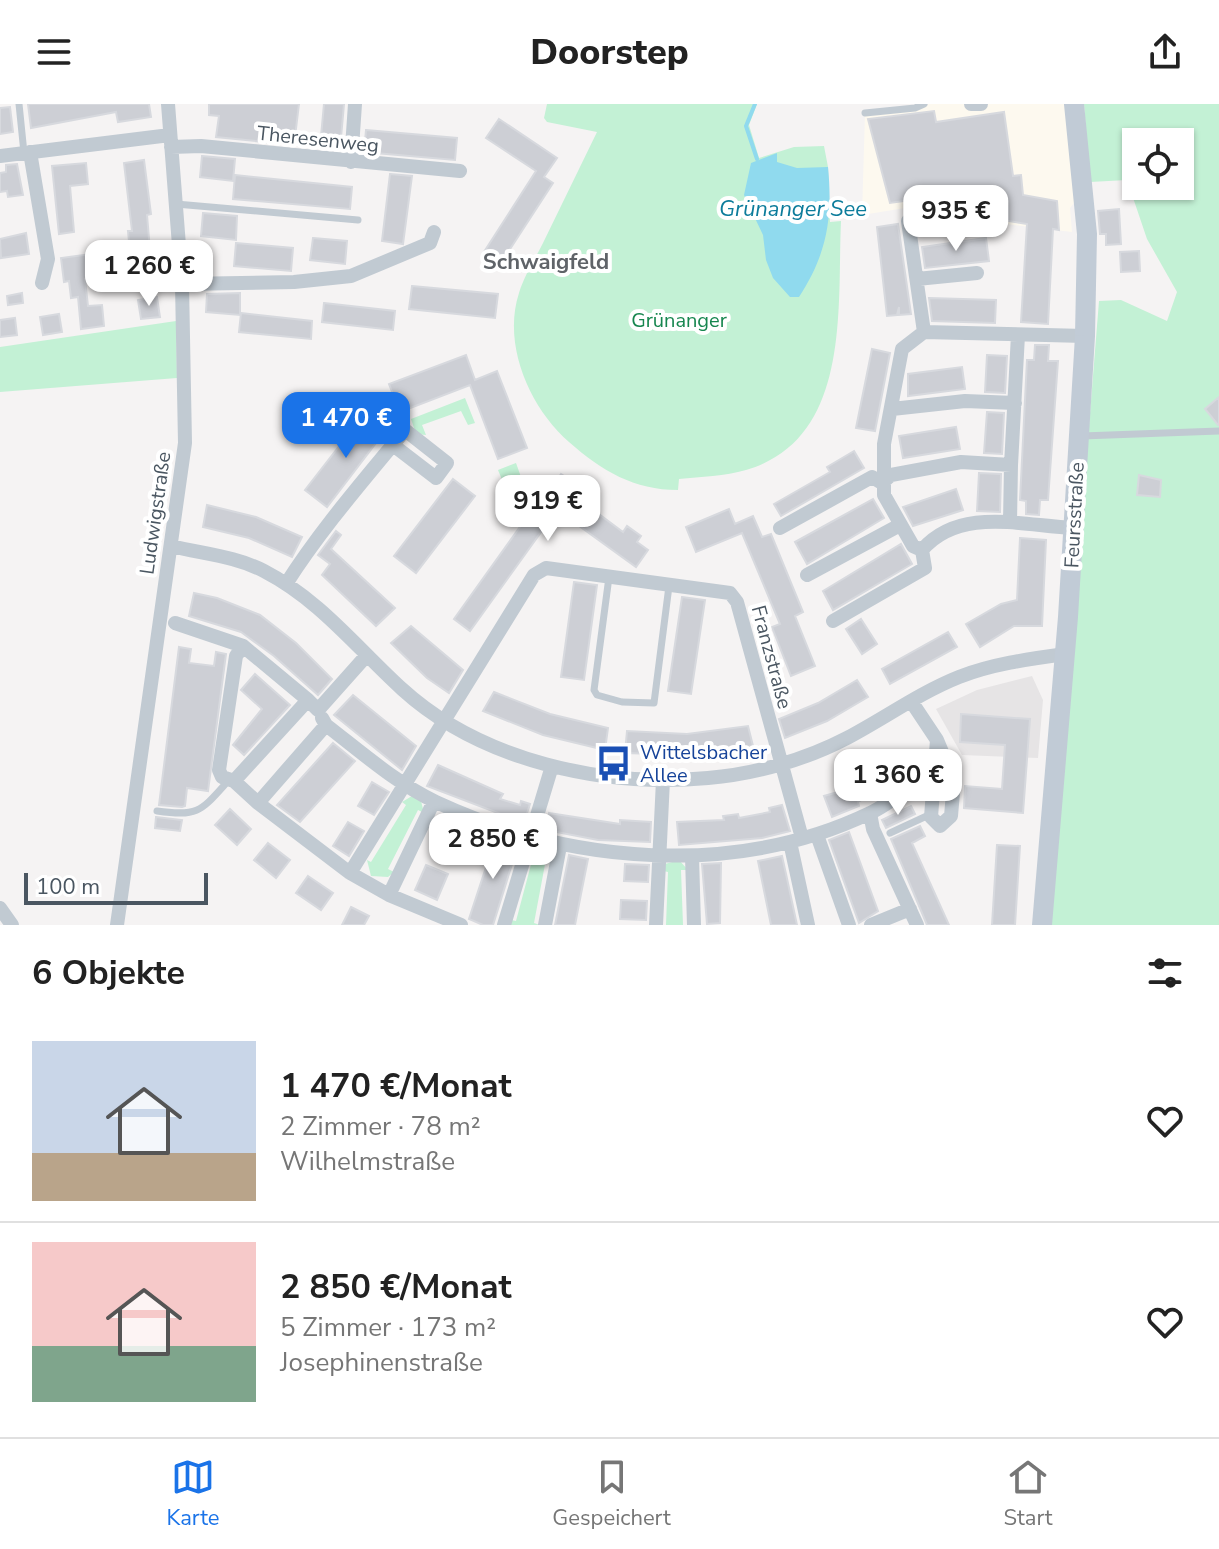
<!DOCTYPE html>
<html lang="de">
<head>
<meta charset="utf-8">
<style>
	body { margin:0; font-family:"Nunito Sans",sans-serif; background:#f6f6f6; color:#222; height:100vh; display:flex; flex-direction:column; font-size:30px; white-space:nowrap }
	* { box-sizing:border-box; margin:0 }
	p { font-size:26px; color:#767676 }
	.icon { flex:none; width:44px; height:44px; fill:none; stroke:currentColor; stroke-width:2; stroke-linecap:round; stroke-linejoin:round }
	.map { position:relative; height:821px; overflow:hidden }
	.panel { display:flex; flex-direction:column; background:#fff; flex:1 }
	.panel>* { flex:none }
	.fabs { position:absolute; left:1122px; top:24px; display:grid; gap:16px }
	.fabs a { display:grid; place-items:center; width:72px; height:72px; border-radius:0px; background:#fff; box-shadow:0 2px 6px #0004; font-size:40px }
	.scale { position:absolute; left:24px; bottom:20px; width:184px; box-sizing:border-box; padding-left:8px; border:4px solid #4a5661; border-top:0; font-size:22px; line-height:28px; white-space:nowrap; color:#4a5661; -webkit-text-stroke:6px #fff; paint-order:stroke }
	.price { position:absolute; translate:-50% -68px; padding:0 18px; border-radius:16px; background:#fff; color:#222; font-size:26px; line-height:52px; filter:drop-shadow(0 2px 4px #0008) }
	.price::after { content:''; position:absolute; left:50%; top:48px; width:24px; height:18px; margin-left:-12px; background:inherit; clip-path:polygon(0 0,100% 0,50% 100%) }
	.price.active { background:#1a73e8; color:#fff }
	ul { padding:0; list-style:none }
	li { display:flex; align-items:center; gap:24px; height:200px; padding:0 32px }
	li+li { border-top:2px solid #e0e0e0 }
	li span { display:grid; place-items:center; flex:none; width:224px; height:160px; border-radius:0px; color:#555 }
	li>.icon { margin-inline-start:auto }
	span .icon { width:96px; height:96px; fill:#fffc; stroke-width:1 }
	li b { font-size:34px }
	h2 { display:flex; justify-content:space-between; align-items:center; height:96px; padding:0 32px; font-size:34px }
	header { display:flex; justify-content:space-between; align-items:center; height:104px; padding:0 32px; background:#fff; font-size:36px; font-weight:800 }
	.tabs { display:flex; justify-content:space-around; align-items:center; height:112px; border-top:2px solid #e0e0e0; background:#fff; font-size:22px; color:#767676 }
	.tabs a { display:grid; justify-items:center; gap:4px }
	.tabs .active { color:#1a73e8 }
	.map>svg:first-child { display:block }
	.commercial { fill:#fdf9ef }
	.education { fill:#e6e4e5 }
	.green { fill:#c3f1d5; fill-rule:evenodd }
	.water { fill:#90daee }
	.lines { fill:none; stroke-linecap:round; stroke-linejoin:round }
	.stream { stroke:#90daee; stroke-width:4 }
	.building { fill:#cdcfd5; stroke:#d7d9de; stroke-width:2 }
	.lane { stroke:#c1cad2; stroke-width:7 }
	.street { stroke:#c1cad2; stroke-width:14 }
	.secondary { stroke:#c1cbd6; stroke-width:20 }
	.labels { text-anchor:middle; stroke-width:8; stroke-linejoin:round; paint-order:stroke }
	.street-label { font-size:20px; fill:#4a5661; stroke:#fff }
	.park-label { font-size:20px; fill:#17864f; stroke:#fff }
	.transit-label { font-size:20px; fill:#164399; stroke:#fff; text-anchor:start }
	.water-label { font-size:22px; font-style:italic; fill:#0c7c9b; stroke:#fff }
	.neighbourhood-label { font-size:22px; font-weight:bold; fill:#5f6368; stroke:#fff }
</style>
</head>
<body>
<header><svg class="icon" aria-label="menu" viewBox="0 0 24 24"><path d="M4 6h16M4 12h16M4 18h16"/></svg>Doorstep<svg class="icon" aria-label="share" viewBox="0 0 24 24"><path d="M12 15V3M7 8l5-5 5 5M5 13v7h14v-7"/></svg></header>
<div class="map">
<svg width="1219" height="821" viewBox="0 0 1219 821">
	<rect width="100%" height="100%" fill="#f5f3f3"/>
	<path class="commercial" d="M924,0H1068L1078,94L1070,104L1072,128L981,117L973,93L862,111L865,9Z"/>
	<path class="education" d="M1032,572L1043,596L1038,654L962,651L936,605L977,586Z"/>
	<path class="green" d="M547,0H757L749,21L759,54L794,43L824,42L828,63L830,118L841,117C837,204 852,335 746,366C725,372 701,373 679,375L678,386C634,386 602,367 569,338C530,304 502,241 519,189C524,172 535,155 543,139C561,102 579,65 597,28L547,18L544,14Z
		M1084,0H1219V821H1049L1099,197L1121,196L1167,217L1177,188L1147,135L1127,76L1090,78ZM1136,38H1180V82H1136Z
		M176,217L177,274L0,288V243Z
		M465,294L475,319L468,321L461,307L422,321L426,331L416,330L411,315Z
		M516,359L521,373L508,390L498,366Z
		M412,692L421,697L424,709L418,706L388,765L394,768L388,773L371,772L367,756L371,758L406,701L402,698Z
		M537,743L546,744L552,755H546L534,819L540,821H511V816L516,817L533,753L528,751Z
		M679,756L688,766H681L683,821H666L668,768L663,767L665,760Z"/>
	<path class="water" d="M777,49V58L797,64L828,63C833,114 827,150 799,193H790L773,174L766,156L763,131L744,91L751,59Z"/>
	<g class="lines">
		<path class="stream" d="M755,0L746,22L757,55"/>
	</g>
	<path class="building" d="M28,0H149L151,13L118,18L116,8L31,24Z
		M209,0H299L294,41L216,33L219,12L209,11Z
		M324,0H344L340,45L320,43Z
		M10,3L13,28L0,30V4Z
		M934,7L936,18L1004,8L1013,72L1021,71L1023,91L1057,97L1059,126L1053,125L1048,220L1021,218L1027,120L989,114L985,86L890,99L868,15Z
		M499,15L557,54L544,73L553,79L501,159L484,148L536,67L486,34Z
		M366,26L457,34L455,56L364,48Z
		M202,52L235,55L233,77L200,73Z
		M144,56L151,110L147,111L150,146L130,148L128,127H132L124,59Z
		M86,59L88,80L70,82L74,128L59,130L52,62Z
		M17,60L23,91L8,93L7,87L0,88V69L6,68V61Z
		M390,70L412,72L403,140L382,137Z
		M235,71L352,83L350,105L233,95Z
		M1119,105L1121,140L1106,141V130H1100L1098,107Z
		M203,109L237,112L236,136L201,132Z
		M898,120L911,210L899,211V203L897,211L887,212L877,123Z
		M26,129L29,150L1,154L0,135Z
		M313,134L347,137L345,160L310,156Z
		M986,134L989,157L925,164L922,143Z
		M236,139L293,144L291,167L234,162Z
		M1139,147L1140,167L1121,168L1120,148Z
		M91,150L94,174L85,175L88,202L102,201L104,222L81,225L78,193L71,194L69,177L64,178L61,154Z
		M412,182L498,190L495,214L409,205Z
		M22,189L23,199L8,201L7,192Z
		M240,189V211L206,208L207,190Z
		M157,193L160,213L141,215L138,196Z
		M929,194L996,196L995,219L932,217Z
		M324,199L395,207L393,226L322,218Z
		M241,209L312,217L311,235L239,228Z
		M59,210L62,228L43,231L40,213Z
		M15,214L17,231L0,233V216Z
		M1035,241H1049L1048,257H1058L1048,396H1040L1039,411L1026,410V397L1020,396L1027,256H1034Z
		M872,245L890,249L875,327L856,324Z
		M466,251L475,276L497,267L527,344L498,355L470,281L400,308L389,280Z
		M987,251L1007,252L1005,289L985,288Z
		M962,263L965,285L908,292V270Z
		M1219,293V321H1218L1205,305Z
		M987,308L1004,309L1002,350L984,349Z
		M365,309L386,326L327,403L305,386Z
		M956,323L960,345L903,354L899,332Z
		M854,347L864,364L781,412L774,400L830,368L827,363Z
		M979,369L1001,370L1000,408L977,407Z
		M561,370L573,378L570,382L575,386L572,390L623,428L627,422L641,432L637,438L648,446L636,463L557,406L470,527L454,515L542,392L537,388L548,373L555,378Z
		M1139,371L1161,376L1160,393L1137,391Z
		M453,375L475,392L416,469L394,452Z
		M956,385L963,406L913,422L903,403Z
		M873,395L884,414L807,460L795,438Z
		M207,401L256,413L302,433L292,453L249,434L203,423Z
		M729,405L735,420L753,412L762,433L771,430L803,508L795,512L815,562L791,572L772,523L780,520L742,429L696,448L686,423Z
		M336,427L341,431L331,445L395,504L376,522L322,471L330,460L318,451Z
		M1020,434L1046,436L1042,522H1014L980,543L966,520L1001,500L1017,496Z
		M901,440L912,460L833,506L823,487Z
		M574,478L597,481L584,576L561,573Z
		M194,489L217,494L260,511L296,539L332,575L318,591L274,552L241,528L189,512Z
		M682,493L705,496L691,590L668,587Z
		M861,515L877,540L862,550L846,525Z
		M411,522L463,566L449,589L427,574L391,539Z
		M948,528L957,543L890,580L882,565Z
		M179,543L191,545L189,559L214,562L216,548L226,550L208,687L187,684L185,702L182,703L159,701Z
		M255,570L290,601L244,651L233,641L262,605L241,586Z
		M857,576L868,593L827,617L785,634L779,615L818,599Z
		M494,588L550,610L608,624L605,646L543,631L483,607Z
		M353,591L416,642L402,666L334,611Z
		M961,610L1030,615L1023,709L964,704L965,682L1002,685L1005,641L960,638Z
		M748,622L753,642L689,651L625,649L627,627L687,630Z
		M333,639L355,657L300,718L277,701Z
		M895,658L904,675L879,693L876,688L858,698L859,702L832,713L824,692L852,684Z
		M438,661L503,690L500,695L520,701L521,697L530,700L524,719L427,682Z
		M372,678L389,688L374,711L358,702Z
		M782,701L790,727L762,734L679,741L677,718L724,716L723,712L738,710L739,714L770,708L769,704Z
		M911,702L915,710L886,724L882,716Z
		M230,705L251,725L237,741L215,721Z
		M549,709L620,720V716L651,718L650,738L598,736L546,726Z
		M156,713L182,716L180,727L155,724Z
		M446,717L467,726L455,751L435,742Z
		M348,718L364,727L349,752L333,742Z
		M920,722L925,732L912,739L949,821H927L891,735Z
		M849,728L878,807L859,819L829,736Z
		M491,733L518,741L493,821H483L469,815L489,754L485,752Z
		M268,739L290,756L276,774L254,756Z
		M997,741L1020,742L1015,821H992Z
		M569,751L588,755L581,790L575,821H555Z
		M782,752L786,770L797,821H771L770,816L758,757Z
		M721,759L720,819L707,820L702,760Z
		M625,760L649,761L648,778L624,777Z
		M426,761L448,770L437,796L415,786Z
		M308,772L333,789L321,806L296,789Z
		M621,796L647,797L646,816L620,815Z
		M351,803L369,812L364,821H342Z"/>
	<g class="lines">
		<path class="lane" d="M19,0L24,49
			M865,9L915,4L924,0
			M176,100L358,116
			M1082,332L1219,327
			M609,473L594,586L597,591L622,598L654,599L669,482
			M157,707C199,713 201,707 229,676
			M890,729L931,710"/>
		<path class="street" d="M971,0H981
			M171,43L201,42L460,67
			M30,48L48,155L42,179
			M0,52L170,31
			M351,58L355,0
			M908,117L924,228
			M917,175L977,169
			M182,180L294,178L351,172L430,139L434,128
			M892,305L965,297L1015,299
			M1011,361L1018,231
			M780,424L872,373L882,379L891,371L961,358L1011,361L1010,418
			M171,442C203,450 235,452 264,467C320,496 356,543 402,585C481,657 604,684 708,674C755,670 805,656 847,634C885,614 919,589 959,573C992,560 1029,555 1065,550
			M922,446C960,402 1023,422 1074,424
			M807,471L900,421
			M286,480C321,425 364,376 405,326L447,359L436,374L393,341
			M833,517L925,464L922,446L913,442L884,391V340L902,245L924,228L1085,232
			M175,519L243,542L308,596
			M243,542L236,552L219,666L222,673L234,677L308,596L318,606L367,551
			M911,597L937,636L931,713L940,722L951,712L954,677L937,636
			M326,621C361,648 396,679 436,698C570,760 734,774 870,709C894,698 913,678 936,665
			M234,677L258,699L326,621L322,614
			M258,699L350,769L534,471L546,464L730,489L737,498L802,734
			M870,709L873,725L917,821
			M817,731L849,821
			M790,738L808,821
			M692,752L694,821
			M350,769L389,791L434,697
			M389,791L461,821
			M0,804L12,821
			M117,821L185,339L182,180L168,0
			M504,821L552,662
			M545,821L560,742
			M656,821L663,676
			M871,821L910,805"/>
		<path class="secondary" d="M1042,821L1068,513L1085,232L1087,130L1074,0"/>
	</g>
	<defs>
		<symbol id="bus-bare" viewBox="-9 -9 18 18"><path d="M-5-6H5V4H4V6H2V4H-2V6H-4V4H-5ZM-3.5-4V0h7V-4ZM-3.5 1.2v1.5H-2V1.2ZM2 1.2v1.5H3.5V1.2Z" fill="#1a4fb4" stroke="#fff" stroke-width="2.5" paint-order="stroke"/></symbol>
	</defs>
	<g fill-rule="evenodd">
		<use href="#bus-bare" x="588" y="634" width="51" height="51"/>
	</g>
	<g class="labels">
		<g class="street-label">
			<text transform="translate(318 35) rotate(6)" y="7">Theresenweg</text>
			<text transform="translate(155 409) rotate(-82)" y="7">Ludwigstraße</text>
			<text transform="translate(1074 411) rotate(-87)" y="7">Feursstraße</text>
			<text transform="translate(772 553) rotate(75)" y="7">Franzstraße</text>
		</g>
		<g class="park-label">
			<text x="679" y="223">Grünanger</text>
		</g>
		<g class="transit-label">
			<text x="640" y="655">Wittelsbacher<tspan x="640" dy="23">Allee</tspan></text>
		</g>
		<g class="water-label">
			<text x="793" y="112">Grünanger See</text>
		</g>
		<g class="neighbourhood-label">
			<text x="546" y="165">Schwaigfeld</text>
		</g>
	</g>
</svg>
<div class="fabs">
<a><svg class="icon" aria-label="locate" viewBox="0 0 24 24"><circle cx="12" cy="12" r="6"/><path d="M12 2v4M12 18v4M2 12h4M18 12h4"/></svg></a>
</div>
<div class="scale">100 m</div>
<b class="price" style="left:956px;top:149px">935 €</b>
<b class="price" style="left:149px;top:204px">1 260 €</b>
<b class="price active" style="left:346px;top:356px">1 470 €</b>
<b class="price" style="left:548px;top:439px">919 €</b>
<b class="price" style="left:898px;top:713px">1 360 €</b>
<b class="price" style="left:493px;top:777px">2 850 €</b>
</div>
<section class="panel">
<h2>6 Objekte<svg class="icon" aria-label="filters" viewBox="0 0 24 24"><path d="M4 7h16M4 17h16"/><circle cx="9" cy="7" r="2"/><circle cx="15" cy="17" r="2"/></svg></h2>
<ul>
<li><span style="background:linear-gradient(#c9d6e8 70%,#b9a48a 0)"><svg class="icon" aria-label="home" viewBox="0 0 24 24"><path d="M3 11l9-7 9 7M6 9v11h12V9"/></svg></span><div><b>1 470 €/Monat</b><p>2 Zimmer · 78 m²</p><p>Wilhelmstraße</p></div><svg class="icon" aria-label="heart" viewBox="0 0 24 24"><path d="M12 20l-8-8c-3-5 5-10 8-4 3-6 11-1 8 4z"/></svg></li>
<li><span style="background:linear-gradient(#f6c9c9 65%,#7fa58c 0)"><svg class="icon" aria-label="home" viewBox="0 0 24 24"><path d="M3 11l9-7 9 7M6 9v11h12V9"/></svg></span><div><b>2 850 €/Monat</b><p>5 Zimmer · 173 m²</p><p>Josephinenstraße</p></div><svg class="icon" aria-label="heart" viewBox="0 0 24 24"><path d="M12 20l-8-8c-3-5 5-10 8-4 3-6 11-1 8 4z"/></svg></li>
</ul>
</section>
<nav class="tabs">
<a class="active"><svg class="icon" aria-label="map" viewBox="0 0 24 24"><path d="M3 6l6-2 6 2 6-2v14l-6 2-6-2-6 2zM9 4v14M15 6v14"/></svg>Karte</a>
<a><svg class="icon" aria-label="saved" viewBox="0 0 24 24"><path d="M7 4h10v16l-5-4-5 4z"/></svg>Gespeichert</a>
<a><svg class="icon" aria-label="home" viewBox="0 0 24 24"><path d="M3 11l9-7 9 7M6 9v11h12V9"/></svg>Start</a>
</nav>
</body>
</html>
